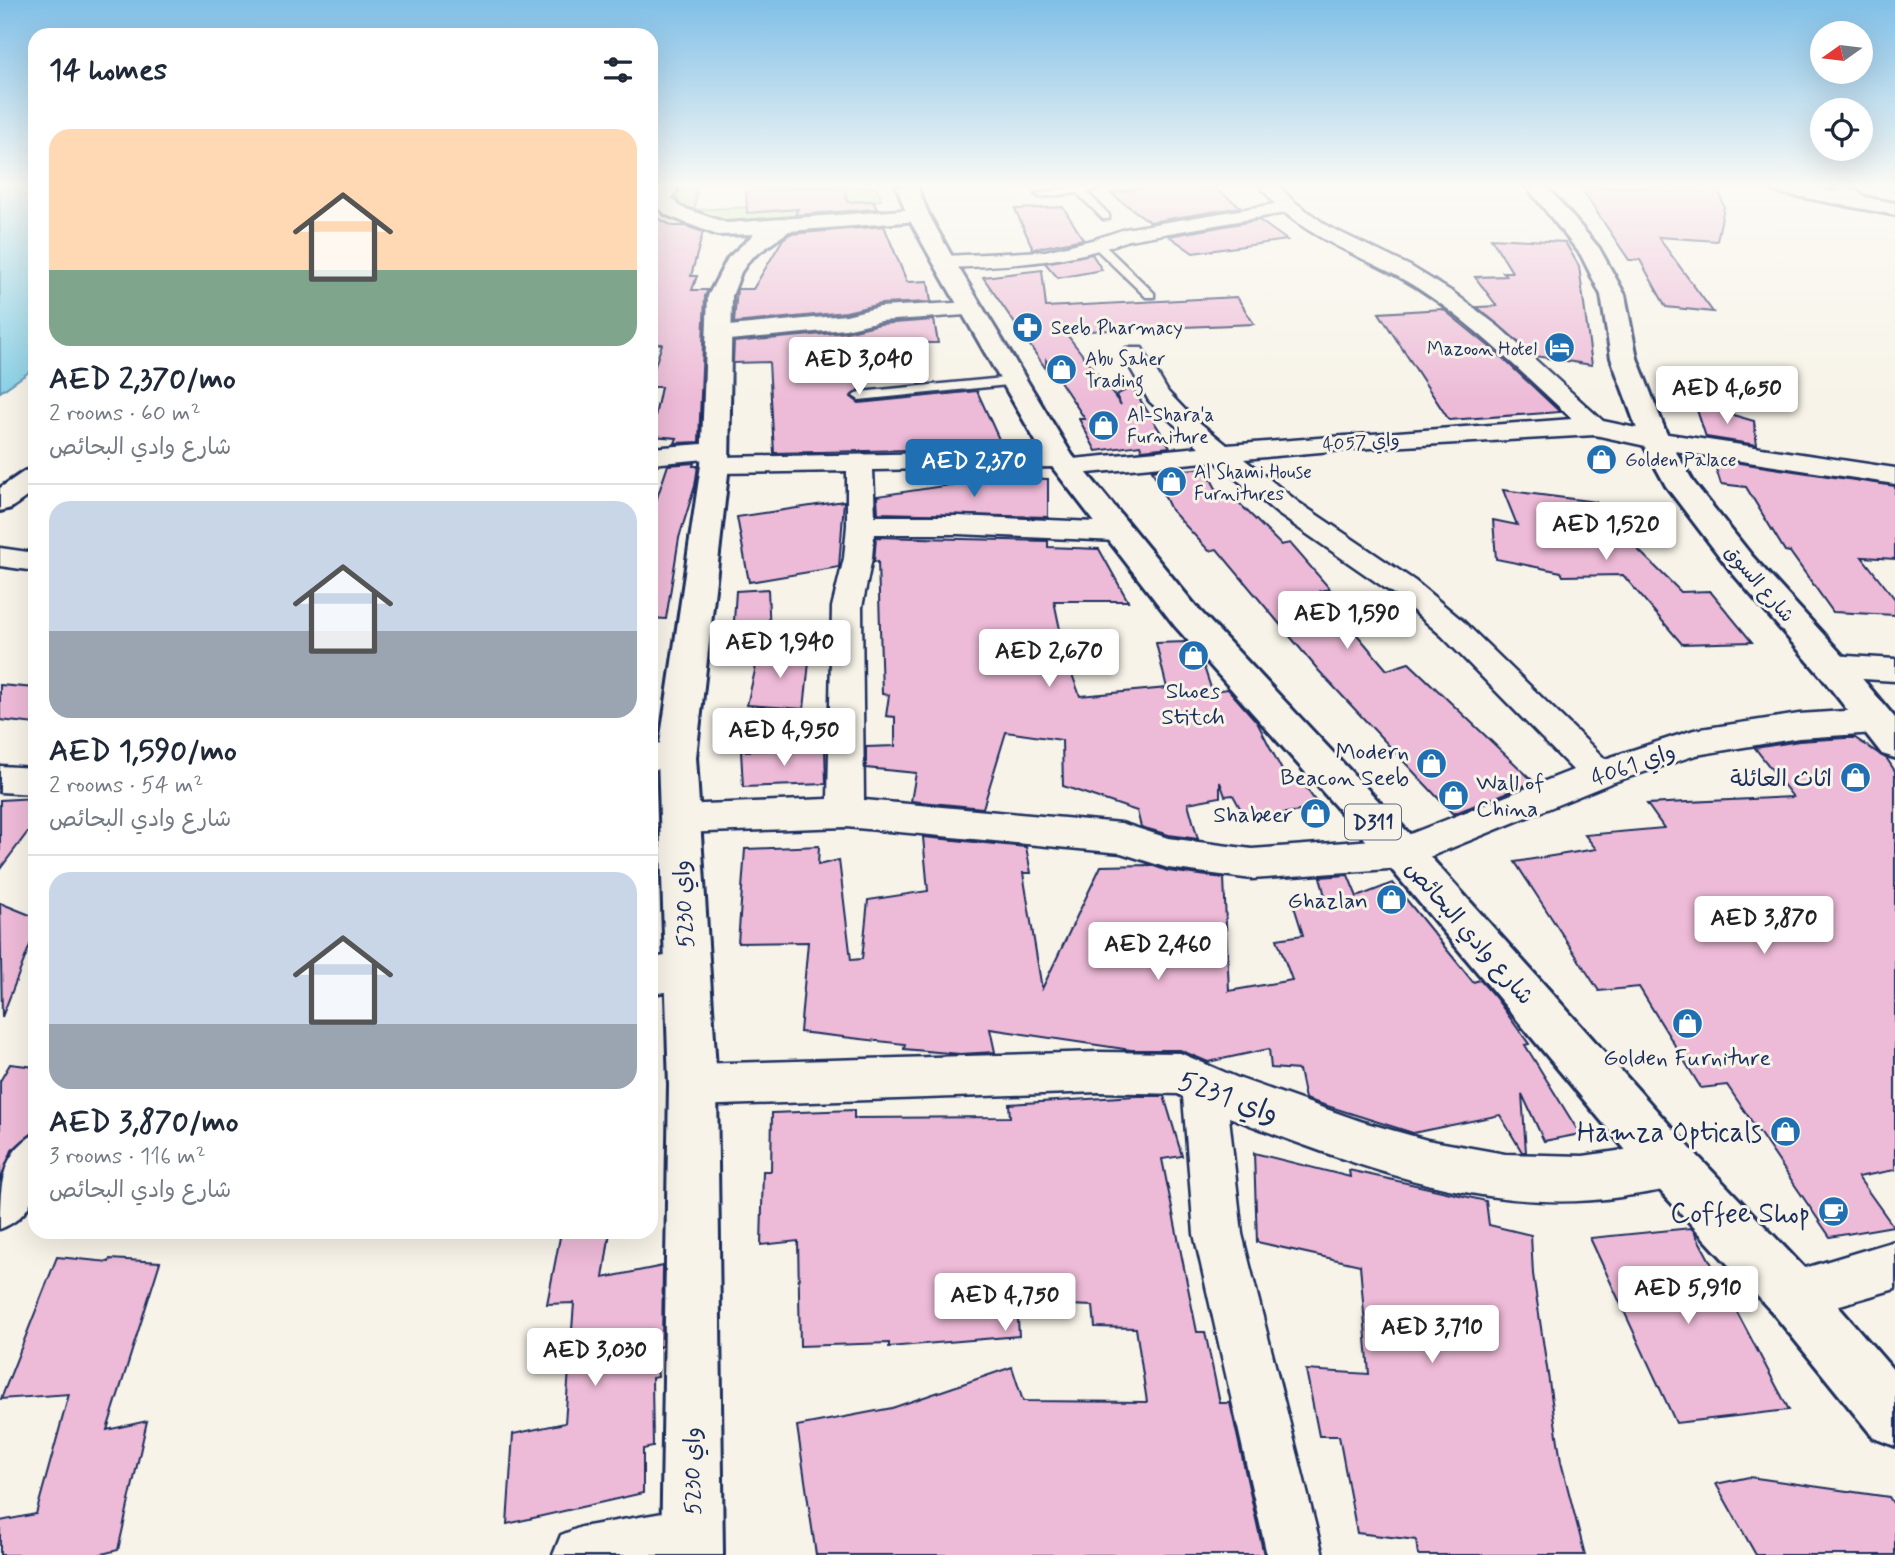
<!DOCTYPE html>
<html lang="en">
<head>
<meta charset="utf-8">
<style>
	body { margin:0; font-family:Mynerve,"Playpen Sans Arabic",sans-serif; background:#f2f2f3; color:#1f2937; height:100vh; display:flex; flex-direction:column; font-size:26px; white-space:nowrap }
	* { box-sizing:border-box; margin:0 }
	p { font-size:23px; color:#747a83 }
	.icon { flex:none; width:38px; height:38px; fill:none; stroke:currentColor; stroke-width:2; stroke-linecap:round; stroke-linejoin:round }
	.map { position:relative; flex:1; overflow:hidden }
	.details { position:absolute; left:28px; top:28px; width:630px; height:1211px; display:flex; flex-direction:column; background:#fff; border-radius:21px; box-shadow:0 7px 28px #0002 }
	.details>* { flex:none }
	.needle { width:46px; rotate:256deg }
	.fabs { position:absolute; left:1810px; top:21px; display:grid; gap:14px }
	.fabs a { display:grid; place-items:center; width:63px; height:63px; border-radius:50%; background:#fff; box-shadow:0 7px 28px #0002; font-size:35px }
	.price { position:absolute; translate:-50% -60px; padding:0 16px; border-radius:7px; background:#fff; color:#222; font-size:23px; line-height:46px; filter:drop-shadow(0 2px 4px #0008) }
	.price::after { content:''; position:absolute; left:50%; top:42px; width:21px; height:16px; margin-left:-10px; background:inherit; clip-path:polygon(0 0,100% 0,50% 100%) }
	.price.current { background:#1f6fb2; color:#fff }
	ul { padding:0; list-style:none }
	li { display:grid; align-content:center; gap:14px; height:371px; padding:0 21px }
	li+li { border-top:2px solid #e0e1e3 }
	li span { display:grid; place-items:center; height:217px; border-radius:21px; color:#555 }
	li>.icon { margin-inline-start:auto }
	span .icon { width:126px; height:126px; fill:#fffc; stroke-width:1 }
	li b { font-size:30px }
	h2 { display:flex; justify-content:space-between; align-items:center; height:84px; padding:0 21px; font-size:30px }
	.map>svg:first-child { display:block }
	.green { fill:#bbe5a2; stroke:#6b8a80; stroke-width:2 }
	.water { fill:#85cfe6; stroke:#5b8fb0; stroke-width:2 }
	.building { fill:#edbad7; stroke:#1b2f5e; stroke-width:2 }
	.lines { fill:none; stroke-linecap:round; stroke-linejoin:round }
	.service-casing { stroke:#1b2f5e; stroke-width:5 }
	.minor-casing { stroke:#1b2f5e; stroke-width:5 }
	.tertiary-casing { stroke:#1b2f5e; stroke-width:6 }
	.secondary-casing { stroke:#1b2f5e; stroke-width:6 }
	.primary-casing { stroke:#1b2f5e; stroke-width:6 }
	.service { fill:#f7f3e8; fill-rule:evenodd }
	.minor { fill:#f7f3e8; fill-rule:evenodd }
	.tertiary { fill:#f7f3e8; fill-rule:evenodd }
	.secondary { fill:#f7f3e8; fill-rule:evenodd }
	.primary { fill:#f7f3e8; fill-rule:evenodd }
	.labels { text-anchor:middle; stroke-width:6; stroke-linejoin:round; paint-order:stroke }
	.far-poi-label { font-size:19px; fill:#1b2f5e; stroke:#f7f3e8; text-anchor:start }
	.far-street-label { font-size:19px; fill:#1b2f5e; stroke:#f7f3e8 }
	.shield { fill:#f7f3e8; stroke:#5d6a87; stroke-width:2 }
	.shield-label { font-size:21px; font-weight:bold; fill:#1b2f5e }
	.poi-label { font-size:23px; fill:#1b2f5e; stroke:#f7f3e8; text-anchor:end }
	.street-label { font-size:23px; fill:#1b2f5e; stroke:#f7f3e8 }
	.near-street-label { font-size:28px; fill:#1b2f5e; stroke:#f7f3e8 }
	.near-poi-label { font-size:28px; fill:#1b2f5e; stroke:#f7f3e8; text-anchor:end }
</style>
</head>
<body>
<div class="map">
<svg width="1895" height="1555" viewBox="0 0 1895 1555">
	<rect width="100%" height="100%" fill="#f7f3e8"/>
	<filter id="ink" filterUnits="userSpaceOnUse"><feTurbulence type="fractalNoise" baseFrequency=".0143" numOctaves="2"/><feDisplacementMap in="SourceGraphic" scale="14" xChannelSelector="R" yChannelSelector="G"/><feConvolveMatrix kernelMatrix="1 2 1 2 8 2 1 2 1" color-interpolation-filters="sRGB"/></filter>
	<g filter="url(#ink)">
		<path class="green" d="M681,187H696L695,210L747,207L746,187H877L881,200L857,202L860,210L884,209L873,214L720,223L688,215L679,205L677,196Z"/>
		<path class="water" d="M0,187H35V368L0,392Z"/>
		<path class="building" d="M746,187H845L847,202L873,201L877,209L795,215L798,209L747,213Z
			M1149,187H1213L1241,207L1150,222L1110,193Z
			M1580,187H1718L1724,207L1717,241L1658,237L1713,312L1666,307L1640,260H1629Z
			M1063,207L1083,239L1033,249L1015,209Z
			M651,215L673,226H686L703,232L691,276H697L692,290H708L705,296L699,442L675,443L677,438L651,436L661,387H651V378L662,344H651Z
			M1259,220L1287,240L1193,253L1169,236Z
			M884,226L907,282L928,281L931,302L880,304L846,312L734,323L737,289H753L783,239L790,234Z
			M1491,238L1565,242L1579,266L1592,365L1535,356L1477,307L1497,306L1475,277L1507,276L1503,272H1512Z
			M1092,254L1102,270L1058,278L1045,263Z
			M1042,270L1046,307L1237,297L1254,324L1065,332L1121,405L1116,395L1132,387L1170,447L1142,450L1140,445L1096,451L1079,419H1085L1046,360V369L983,277Z
			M1443,309L1496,352L1560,412L1449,420L1379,313Z
			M934,320L938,343H860L865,389L858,390L851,397L859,403L977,391L1003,448L774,453L769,362L733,363L734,342L846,332L880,324Z
			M1695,404L1754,421L1757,445L1706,437Z
			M1713,459L1895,486V559L1862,557L1895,599V615L1833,612L1790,552L1785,551L1746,487L1721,484Z
			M694,463L693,466H698L695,486L679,538L666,619L651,618V516L668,465Z
			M1182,467L1184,470L1205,468L1220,496L1229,493L1281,545L1290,543L1330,589L1320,591L1387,670L1409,663L1534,782L1453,814L1319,671L1217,549L1209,551L1171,510L1152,470Z
			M1015,475L1016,478L1048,479V517L878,513L877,496Z
			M1503,490L1596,502L1607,527H1615L1681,592L1710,591L1752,642L1682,644L1623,575L1563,576L1561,572L1496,559L1493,520L1517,525Z
			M844,501L839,567L749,582L737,517Z
			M876,537L1048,541V547L1099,549L1128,601H1054L1066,658L1080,696L1167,688L1156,643L1186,642L1202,661L1212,691L1228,689L1257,722L1287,780L1300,779L1320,808L1246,819L1233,795L1225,796L1220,782V797L1188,803L1198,839L1169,835L1141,827L1137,811L1063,786L1062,740L1006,732L983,808L911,801L916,773L866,768V747L895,746V717L886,716L889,695L882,694L878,561L874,562Z
			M768,589L770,635L733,636L736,591Z
			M760,649L810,653L804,709L747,705Z
			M0,685L35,688V724L0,720Z
			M1845,738H1855L1887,759L1895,771V1170L1858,1177L1893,1226L1830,1237L1727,1085L1701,1088L1639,987L1599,991L1515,862L1596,849L1585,835L1664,828L1647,804L1793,797L1755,748L1799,741Z
			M825,749L826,784L743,787L741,751Z
			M35,798V833H27L0,869V800Z
			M923,837L1026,847L1031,873H1023L1042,989L1101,866L1151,865L1168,871L1224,878L1229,991L1292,980L1277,939L1303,935L1292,900H1326L1320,877L1348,875L1357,897L1393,883L1473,982L1480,980L1495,997L1529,1044L1525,1045L1580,1134L1544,1141L1522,1094L1526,1152H1522L1500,1115L1413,1133L1305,1099L1299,1070L1271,1068L1269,1049L1208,1062L1180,1050H1131L990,1029L995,1052L960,1054L904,1049L905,1044L800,1032L808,942L738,943L745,849L819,846L818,865L839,860L851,960L862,959L868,900L928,891Z
			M0,903L35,917V932L2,1017Z
			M10,1064L35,1067V1131L12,1150L0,1182V1081Z
			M1136,1096H1164L1182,1156L1162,1159L1197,1332H1205L1220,1403H1230L1264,1555H816L797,1426L892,1408L1012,1367L1023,1401L1147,1402L1136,1328L1095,1327L1093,1306L1017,1303L1019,1336L889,1347V1343L800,1346L798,1241L761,1245L763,1171H771L772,1113L854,1110V1118L1010,1117L1009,1104Z
			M1254,1153L1350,1177L1349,1170L1486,1201L1489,1225L1531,1235L1533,1274L1561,1462L1585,1555H1418L1416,1540L1357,1533L1339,1436H1319L1306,1370L1369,1374L1360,1265L1257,1242Z
			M1691,1228L1694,1231L1789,1410L1676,1423L1590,1238Z
			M561,1232H610L603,1278L663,1266L662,1346L655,1348L658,1377L652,1378L653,1447L643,1449V1493L507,1524L513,1434L565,1423L574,1303L547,1304Z
			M57,1257L109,1262L110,1259L160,1262L107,1430L147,1421L118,1550L98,1555H0V1521L36,1514L69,1394L1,1399Z
			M1749,1477L1889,1497L1895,1506V1555H1756L1716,1484Z"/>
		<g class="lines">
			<defs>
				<path id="service" d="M1076,187H1106L1087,192L1109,215V219H1103L1077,193L1040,197L1035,194Z
					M1094,243H1102L1154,293V297H1146L1094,247Z
					M1014,377L1018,378V384L859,400L853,396L859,392Z"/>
				<path id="minor" d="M1261,187H1280L1292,200L1329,227L1410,266L1454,293L1499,327L1603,421L1655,432L1895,468V484L1655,448L1595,435L1354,449L1244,459L1298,502L1415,581L1464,622L1605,759L1694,730L1799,714L1876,709L1888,712L1893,721L1888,730L1876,733L1799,738L1696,755L1611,783L1402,868L1252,879L1168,868L1121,853L846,827L679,833L666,829L661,819L666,809L679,805L828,799L832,607L844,558L847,525V471L715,473L706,471L702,465L706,459L651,464V448L715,443L724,446L728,451L722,457L1060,451L1069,453L1073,459L1199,447L1149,401L1122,353L1126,348H1142L1168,392L1189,414L1227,445L1572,419C1522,373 1474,324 1416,287C1373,260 1324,246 1285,213L1129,240C1065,264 1011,265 944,268L937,266L934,262L937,258L944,256L1045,251L1092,240L1125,229L1275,204ZM1215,461L1278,514L1395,595L1442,636L1573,770L1400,838L1252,849L1168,838L1121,823L864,800L862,607L872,558L874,534H958L1118,541L1128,538L1132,532L1128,526L1118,523L958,516H875L873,470L1054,467L1058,473L1067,475Z
					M1831,187H1852L1874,203L1865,209L1858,207Z
					M972,302L980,304L983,309L980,314L880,321L846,329L718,341L710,339L707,334L710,329L718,327L846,315L880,307Z
					M0,548L35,553V571L0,566Z
					M1832,655L1895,659V681L1832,677L1821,674L1816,666L1821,658Z
					M651,743L677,744L689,748L694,757L689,766L677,770L651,769Z
					M0,766L35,768V794L0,792Z
					M687,953L701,958L707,971L701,984L687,989L651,994V958Z
					M1099,1052L1180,1053L1238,1078L1363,1122L1427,1140L1505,1154L1583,1156L1672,1143L1688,1150L1695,1166L1688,1182C1667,1191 1644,1193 1621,1197C1484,1217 1356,1165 1229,1117L1242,1234L1323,1555H1267L1194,1234L1183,1097L1178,1094L1099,1092L693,1106L678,1100L671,1085L678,1070L693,1064Z
					M35,1134C35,1175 45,1211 0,1229C0,1189 0,1153 35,1134Z
					M1895,1241V1289L1792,1319L1775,1311L1767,1294L1775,1277Z
					M692,1508L712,1516L720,1536L712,1555H553L561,1535L581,1527Z"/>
				<path id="tertiary" d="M658,187H678L672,198L680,207L727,223L918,209L925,211L929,215L925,219L918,221L789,231L750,259L741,272L732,296L729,465L696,757L717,1085L723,1555H661L669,1085L658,757L701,465L708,296L728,258L754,234L717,235L666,215L651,199Z
					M1771,187H1811L1895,203V215L1781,193L1774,191Z"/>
				<path id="secondary" d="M35,468V491L11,508L0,511V488L25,471Z"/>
				<path id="primary" d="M897,187H917L929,215L955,262L1072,455L1199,610L1416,841L1690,1148L1811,1275L1895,1372V1446L1874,1438L1773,1313L1654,1184L1388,865L1175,626L1046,459L933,262L907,215Z
					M1527,187H1547L1599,248L1625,295L1637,358L1669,440L1694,483L1752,556L1844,657L1895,718V758L1882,754L1820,675L1730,570L1666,486L1641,440L1611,358L1601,295L1581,255Z"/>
			</defs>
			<use href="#service" class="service-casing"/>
			<use href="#minor" class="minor-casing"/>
			<use href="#tertiary" class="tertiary-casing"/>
			<use href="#secondary" class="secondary-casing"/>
			<use href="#primary" class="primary-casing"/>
			<use href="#service" class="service"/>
			<use href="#minor" class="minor"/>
			<use href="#tertiary" class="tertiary"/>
			<use href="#secondary" class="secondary"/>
			<use href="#primary" class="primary"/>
		</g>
	</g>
	<linearGradient id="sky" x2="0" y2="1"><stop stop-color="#80bfe7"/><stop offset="0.46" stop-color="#fbfaf5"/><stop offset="1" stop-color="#fbfaf5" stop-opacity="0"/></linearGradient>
	<rect width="1895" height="404" fill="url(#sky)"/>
	<defs>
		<symbol id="pharmacy-disc" viewBox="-11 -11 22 22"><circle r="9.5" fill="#1f6fb2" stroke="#f7f3e8"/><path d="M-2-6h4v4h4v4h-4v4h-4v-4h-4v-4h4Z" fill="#fff"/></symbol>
		<symbol id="hotel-disc" viewBox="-11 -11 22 22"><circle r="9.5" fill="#1f6fb2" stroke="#f7f3e8"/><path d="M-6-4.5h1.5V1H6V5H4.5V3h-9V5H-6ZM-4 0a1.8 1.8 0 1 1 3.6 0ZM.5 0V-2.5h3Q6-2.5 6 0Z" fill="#fff"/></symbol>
		<symbol id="shop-disc" viewBox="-11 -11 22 22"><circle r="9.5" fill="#1f6fb2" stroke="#f7f3e8"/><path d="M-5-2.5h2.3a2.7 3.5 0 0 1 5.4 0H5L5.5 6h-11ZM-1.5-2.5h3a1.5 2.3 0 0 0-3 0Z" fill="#fff"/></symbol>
		<symbol id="cafe-disc" viewBox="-11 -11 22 22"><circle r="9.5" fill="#1f6fb2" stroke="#f7f3e8"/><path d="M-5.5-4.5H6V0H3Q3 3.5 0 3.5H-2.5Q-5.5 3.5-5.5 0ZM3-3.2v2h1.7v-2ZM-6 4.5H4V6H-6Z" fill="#fff"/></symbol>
	</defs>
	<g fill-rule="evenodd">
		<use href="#pharmacy-disc" x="1010" y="310" width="35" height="35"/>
		<use href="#hotel-disc" x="1542" y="330" width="35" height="35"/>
		<use href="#shop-disc" x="1044" y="352" width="35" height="35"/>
		<use href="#shop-disc" x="1086" y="408" width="35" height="35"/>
		<use href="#shop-disc" x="1584" y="442" width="35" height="35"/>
		<use href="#shop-disc" x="1154" y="464" width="35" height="35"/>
		<use href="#shop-disc" x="1176" y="638" width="35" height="35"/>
		<use href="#shop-disc" x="1414" y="746" width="35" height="35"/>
		<use href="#shop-disc" x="1838" y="760" width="35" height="35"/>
		<use href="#shop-disc" x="1436" y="778" width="35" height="35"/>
		<use href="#shop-disc" x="1298" y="796" width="35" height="35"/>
		<use href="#shop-disc" x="1374" y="882" width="35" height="35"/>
		<use href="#shop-disc" x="1670" y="1006" width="35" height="35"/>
		<use href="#shop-disc" x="1768" y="1114" width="35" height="35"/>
		<use href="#cafe-disc" x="1816" y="1194" width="35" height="35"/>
	</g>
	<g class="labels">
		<g class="far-poi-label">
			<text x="1051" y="334">Seeb Pharmacy</text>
			<text x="1537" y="355" text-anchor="end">Mazoon Hotel</text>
			<text x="1085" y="365">Abu Saher<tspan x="1085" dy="22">Trading</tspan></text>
			<text x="1127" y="421">Al-Shara'a<tspan x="1127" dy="22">Furniture</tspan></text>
			<text x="1625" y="466">Golden Palace</text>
			<text x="1194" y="478">Al Shami House<tspan x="1194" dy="22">Furnitures</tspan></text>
		</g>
		<g class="far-street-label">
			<text transform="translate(1361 441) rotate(-4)" y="7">واي 4057</text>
			<text transform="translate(1760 583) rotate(49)" y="7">شارع السوق</text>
		</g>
		<rect class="shield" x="1345" y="804.5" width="56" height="35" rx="5"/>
		<g class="shield-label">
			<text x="1373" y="829">D311</text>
		</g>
		<g class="poi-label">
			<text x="1193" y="698" text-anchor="middle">Shoes<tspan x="1193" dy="26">Stitch</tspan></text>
			<text x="1409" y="759">Modern<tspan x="1409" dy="26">Beacon Seeb</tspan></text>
			<text x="1832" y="786">اثاث العائلة</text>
			<text x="1476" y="790" text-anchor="start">Wall of<tspan x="1476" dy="26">China</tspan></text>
			<text x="1293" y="822">Shabeer</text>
			<text x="1368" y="908">Ghazlan</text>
			<text x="1687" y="1065" text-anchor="middle">Golden Furniture</text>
		</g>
		<g class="street-label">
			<text transform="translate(1633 764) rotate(-19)" y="8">واي 4061</text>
			<text transform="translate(683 904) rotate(-93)" y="8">واي 5230</text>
			<text transform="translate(1470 932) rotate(49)" y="8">شارع وادي البحائص</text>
			<text transform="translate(692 1471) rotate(-90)" y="8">واي 5230</text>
		</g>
		<g class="near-street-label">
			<text transform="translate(1229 1096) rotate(20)" y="10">واي 5231</text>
		</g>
		<g class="near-poi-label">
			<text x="1762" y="1141">Hamza Opticals</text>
			<text x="1810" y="1222">Coffee Shop</text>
		</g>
	</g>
</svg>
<div class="fabs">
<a><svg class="needle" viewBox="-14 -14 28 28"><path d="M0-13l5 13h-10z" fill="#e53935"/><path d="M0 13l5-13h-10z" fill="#747a83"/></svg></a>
<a><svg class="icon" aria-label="locate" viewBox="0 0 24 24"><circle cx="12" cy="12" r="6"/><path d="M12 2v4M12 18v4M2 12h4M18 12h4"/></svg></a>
</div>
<b class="price" style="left:859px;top:397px">AED 3,040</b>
<b class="price" style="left:1727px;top:426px">AED 4,650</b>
<b class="price current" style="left:974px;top:499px">AED 2,370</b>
<b class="price" style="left:1606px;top:562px">AED 1,520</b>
<b class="price" style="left:1347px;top:651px">AED 1,590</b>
<b class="price" style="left:780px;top:680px">AED 1,940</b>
<b class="price" style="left:1049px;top:689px">AED 2,670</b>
<b class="price" style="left:784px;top:768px">AED 4,950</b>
<b class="price" style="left:1764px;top:956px">AED 3,870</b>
<b class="price" style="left:1158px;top:982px">AED 2,460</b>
<b class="price" style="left:1688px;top:1326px">AED 5,910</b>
<b class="price" style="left:1005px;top:1333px">AED 4,750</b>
<b class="price" style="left:1432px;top:1365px">AED 3,710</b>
<b class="price" style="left:595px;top:1388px">AED 3,030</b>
<section class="details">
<h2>14 homes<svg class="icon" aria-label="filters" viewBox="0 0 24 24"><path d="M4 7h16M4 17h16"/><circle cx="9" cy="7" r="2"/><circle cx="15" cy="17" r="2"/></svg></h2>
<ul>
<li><span style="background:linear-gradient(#ffd9b3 65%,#7fa58c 0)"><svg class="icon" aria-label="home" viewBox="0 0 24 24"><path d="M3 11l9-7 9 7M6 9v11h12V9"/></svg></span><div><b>AED 2,370/mo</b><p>2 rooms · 60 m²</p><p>شارع وادي البحائص</p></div></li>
<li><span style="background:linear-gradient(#c9d6e8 60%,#9aa5b1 0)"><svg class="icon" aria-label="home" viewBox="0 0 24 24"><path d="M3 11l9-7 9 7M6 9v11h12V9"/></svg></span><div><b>AED 1,590/mo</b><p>2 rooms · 54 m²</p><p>شارع وادي البحائص</p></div></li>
<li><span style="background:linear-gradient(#c9d6e8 70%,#9aa5b1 0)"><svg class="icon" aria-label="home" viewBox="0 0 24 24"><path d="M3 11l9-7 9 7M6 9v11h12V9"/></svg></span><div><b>AED 3,870/mo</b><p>3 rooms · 116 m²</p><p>شارع وادي البحائص</p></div></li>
</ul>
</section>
</div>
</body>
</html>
